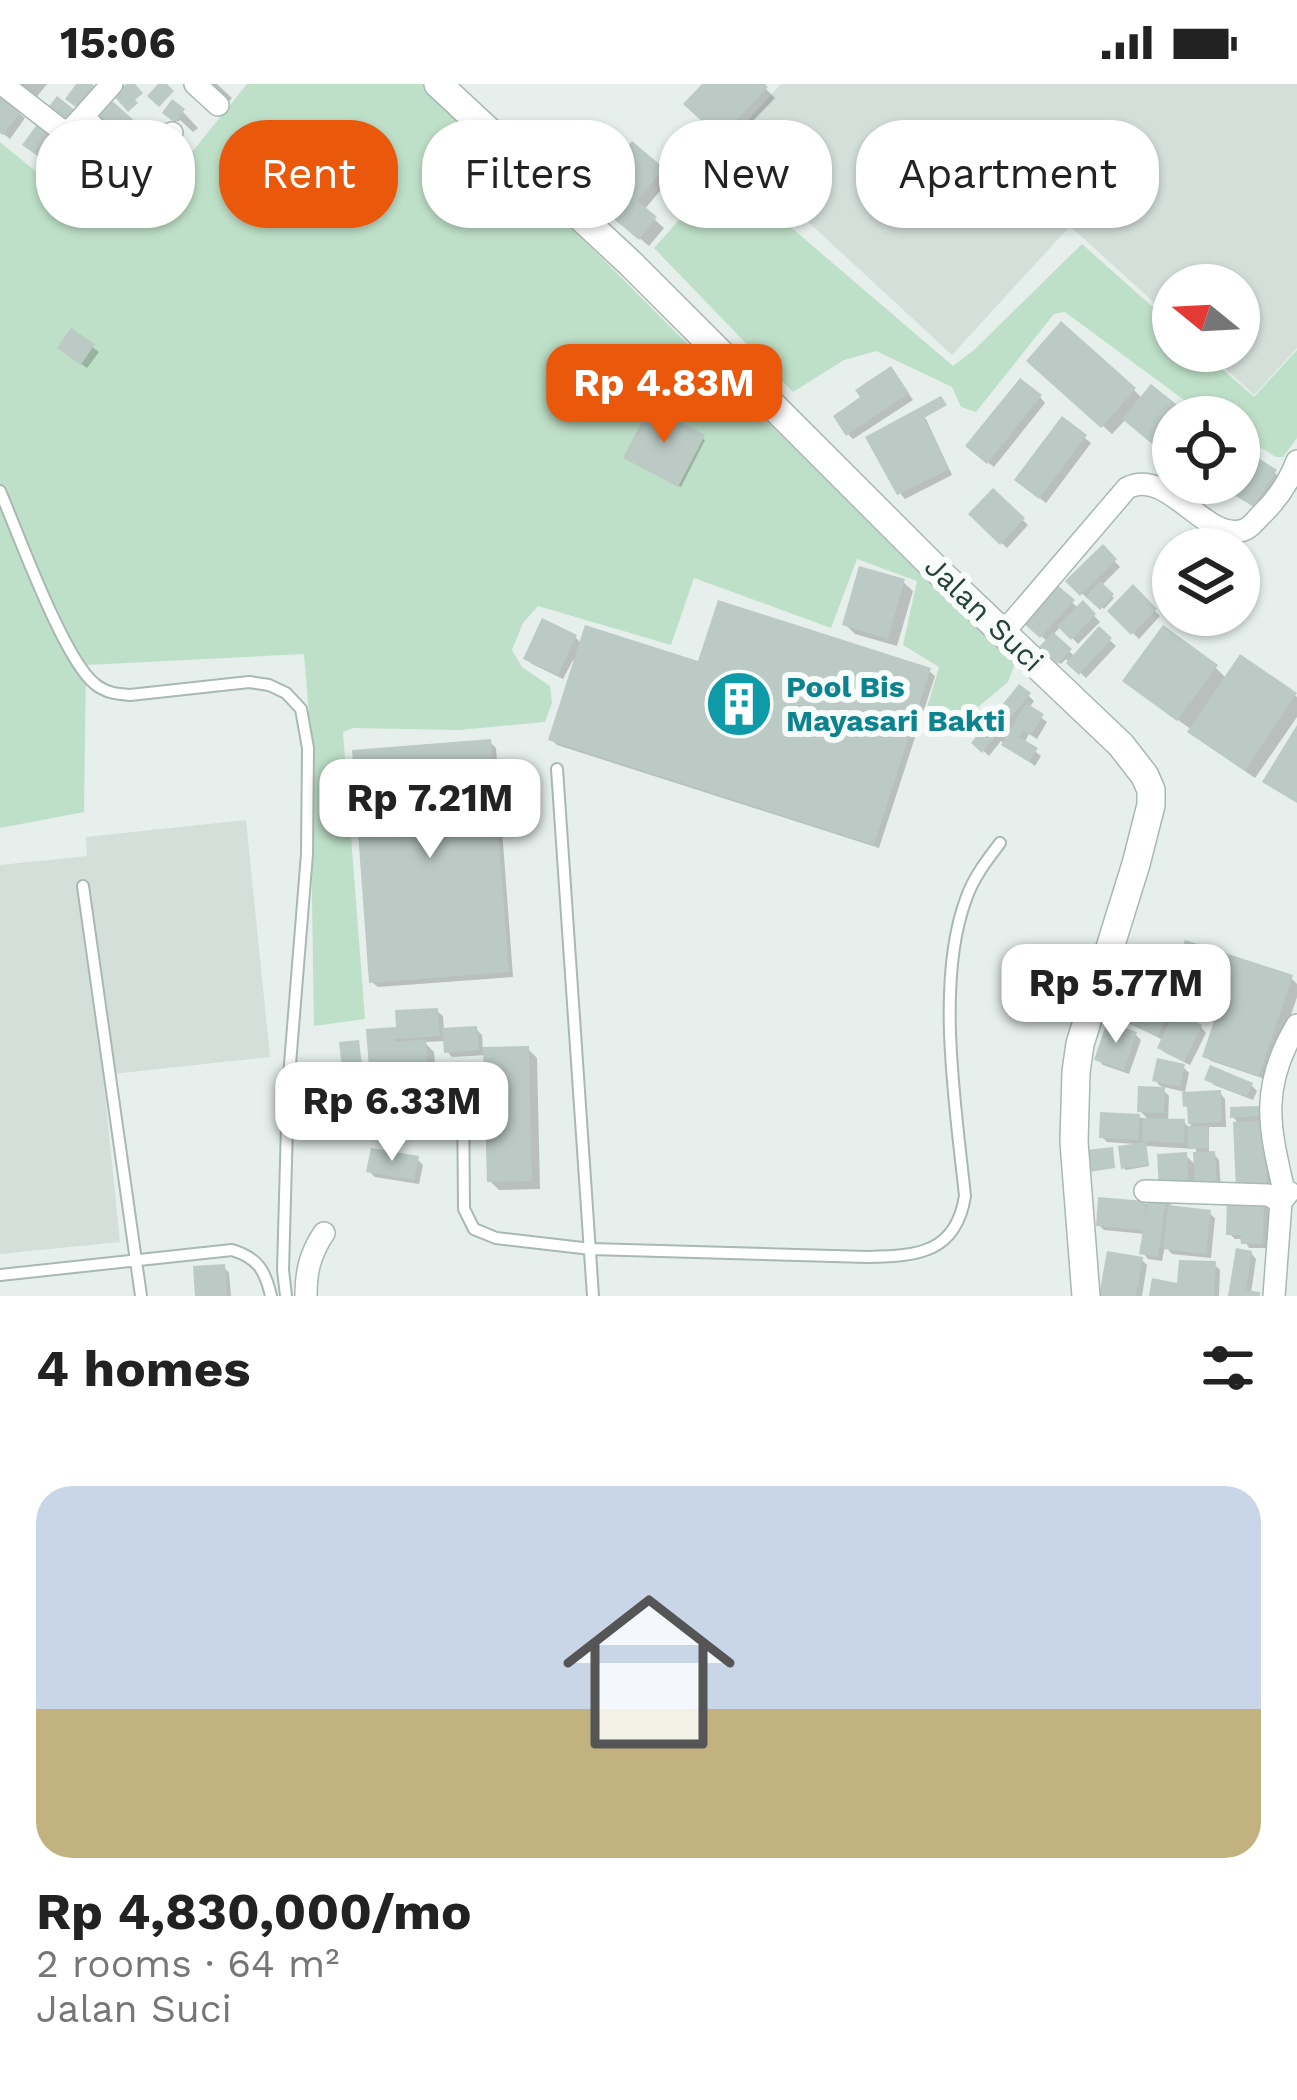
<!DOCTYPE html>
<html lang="en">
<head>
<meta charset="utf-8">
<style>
	body { margin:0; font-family:"Work Sans",sans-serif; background:#f2f2f2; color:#222; height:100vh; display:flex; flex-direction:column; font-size:45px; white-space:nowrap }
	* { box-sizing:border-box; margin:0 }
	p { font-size:39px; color:#767676 }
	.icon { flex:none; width:66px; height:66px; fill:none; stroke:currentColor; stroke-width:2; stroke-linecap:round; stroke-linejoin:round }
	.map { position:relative; height:1212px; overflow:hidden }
	.side { display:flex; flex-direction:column; background:#fff; flex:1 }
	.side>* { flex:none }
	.banner { position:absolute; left:36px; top:36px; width:1227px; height:108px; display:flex; gap:24px }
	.needle { width:78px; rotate:288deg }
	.tools { position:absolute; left:1152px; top:180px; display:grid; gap:24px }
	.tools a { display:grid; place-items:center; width:108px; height:108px; border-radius:50%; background:#fff; box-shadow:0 3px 9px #0004; font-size:60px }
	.price { position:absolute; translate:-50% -102px; padding:0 27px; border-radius:24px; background:#fff; color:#222; font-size:39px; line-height:78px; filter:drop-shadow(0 3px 6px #0008) }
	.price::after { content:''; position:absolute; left:50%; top:72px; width:36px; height:27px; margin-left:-18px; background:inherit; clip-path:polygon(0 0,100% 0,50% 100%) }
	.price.selected { background:#ea580c; color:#fff }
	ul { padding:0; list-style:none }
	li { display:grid; align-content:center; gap:24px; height:636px; padding:0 36px }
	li+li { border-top:3px solid #e0e0e0 }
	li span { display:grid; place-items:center; height:372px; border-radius:36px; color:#555 }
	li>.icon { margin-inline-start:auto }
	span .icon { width:216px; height:216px; fill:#fffc; stroke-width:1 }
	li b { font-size:51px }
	h2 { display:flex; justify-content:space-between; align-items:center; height:144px; padding:0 36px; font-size:51px }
	.tag { padding:0 42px; border-radius:48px; background:#fff; box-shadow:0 3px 9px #0004; font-size:42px; line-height:108px }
	.tag.selected { background:#ea580c; color:#fff }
	.status { display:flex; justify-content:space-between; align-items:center; height:84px; padding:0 60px; background:#fff; direction:ltr }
	.status svg { height:33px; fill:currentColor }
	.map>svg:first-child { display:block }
	.built { fill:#d4dfda }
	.green { fill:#bfe0c8 }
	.shadow { fill:#0003 }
	.building { fill:#bbcac4 }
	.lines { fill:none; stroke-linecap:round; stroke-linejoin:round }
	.service-casing { stroke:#a8b8b2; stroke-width:14 }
	.minor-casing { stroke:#a8b8b2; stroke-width:24 }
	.tertiary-casing { stroke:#a8b8b2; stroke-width:30 }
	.service { stroke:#fff; stroke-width:10 }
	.minor { stroke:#fff; stroke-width:21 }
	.tertiary { stroke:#fff; stroke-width:27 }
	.labels { text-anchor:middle; stroke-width:12; stroke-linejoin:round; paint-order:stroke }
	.street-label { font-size:30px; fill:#24423a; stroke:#f7fbf9 }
	.culture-label { font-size:30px; font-weight:bold; fill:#0d838f; stroke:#f7fbf9; text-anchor:start }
</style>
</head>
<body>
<div class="status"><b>15:06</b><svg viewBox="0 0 49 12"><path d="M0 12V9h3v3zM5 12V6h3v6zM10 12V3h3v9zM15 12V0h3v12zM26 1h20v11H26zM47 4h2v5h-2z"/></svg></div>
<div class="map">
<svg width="1297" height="1212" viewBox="0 0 1297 1212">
	<rect width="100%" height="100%" fill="#e6efeb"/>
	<path class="built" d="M781,0H1297V264L1254,311L1206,267H1239V201H1173V236L1070,142L952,271L725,61Z
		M246,736L270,973L103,991L120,1158L0,1170V781L87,772L86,753Z"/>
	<path class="green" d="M247,0H429L731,304L1017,574L1008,598L946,650H927L923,637L939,583L903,561L917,497L857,475L831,544L694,494L671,561L538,522L523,539L512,566L522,583L550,602L552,619L545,638L459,646L353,644L343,648L365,935L314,942L309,631L304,570L86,581L84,728L0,744V58L78,122L92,124L118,91L149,121Z
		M724,86L953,282L974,266L1082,160L1173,241V267H1202L1254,313L1297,266V354L1283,373H1276L1239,351V333H1207L1065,228L1054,230L976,328L961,323L952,303L876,267L844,276L793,308L654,164Z"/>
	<path class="shadow" d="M16,0H47L35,15Z
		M203,0H217L232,14L226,21Z
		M706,0H761L775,14L730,61L687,20Z
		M0,13L25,34L10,55L0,47Z
		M111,19L141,48L129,61L98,32Z
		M166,28H183L198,44L193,48L180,36L178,38Z
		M87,44L115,74L102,88L71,61Z
		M63,55L68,60L63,67L99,98L87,113L58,89L54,82L31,66Z
		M169,62L184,76L153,110L138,97Z
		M662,86L670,95L644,126L664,144L649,162L599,120Z
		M72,248L99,268L87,284L66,269Z
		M1039,286L1134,306L1143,315L1152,304L1186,333H1173V356L1164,367L1126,335L1112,350Z
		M896,291L913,316L853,355L848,350L864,314Z
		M644,312L650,317L647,324L705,356L681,403L628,375L645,337L605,321L599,316Z
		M1040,313L1045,319L994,383L974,367Z
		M919,329L926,335L952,391L905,415L900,409Z
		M1062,336L1091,359L1046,419L1023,401Z
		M1239,361L1281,394L1261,427L1240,414L1243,395L1239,393Z
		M993,408L1028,441L1007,464L972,430Z
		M1102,464L1120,483L1101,502L1114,514L1104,525L1090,513L1088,515L1069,497Z
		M903,498L913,507L897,562L855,550L845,540Z
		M1057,504L1078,524L1083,520L1100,538L1078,560L1061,542L1053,551L1075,573L1100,547L1116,562L1086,594L1066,575L1061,580L1045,565L1048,558L1026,538Z
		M1133,505L1160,532L1139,555L1111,527Z
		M575,553L582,560L700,581L929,587L935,592L879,764L557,661L551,655L576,577L573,576L563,595L532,580L526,574Z
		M1241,574L1297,613V633L1255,694L1200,656L1192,646L1135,605L1216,584L1227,595Z
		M1020,604L1034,617L1029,624L1047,638L1037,655L1029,650L1024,659L1041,672L1035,682L1001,657L989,672L975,659Z
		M490,658L496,664L513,893L378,903L372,898Z
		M1176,872L1181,877L1291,894L1297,900V913L1280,964L1265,995L1211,977L1205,972L1220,927L1181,914L1174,907L1151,900L1145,894Z
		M437,927L443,932L444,947L476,945L482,951L483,966L528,965L537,974L540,1105L499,1106L490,1097L487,971L452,973L447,967L446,957L424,958L434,968L436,993L421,994L422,1015L365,1019L355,1010L353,984L344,983L358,959L363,988H372L393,946Z
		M1168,929L1174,935L1201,943L1206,949L1190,981L1166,969L1160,964L1164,957L1130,937Z
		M1136,951L1141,956L1129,990L1103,981L1098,975Z
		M1183,983L1189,989L1185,1008L1160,1002L1155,996Z
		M1208,995L1251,1001L1257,1007L1253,1016L1214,1001Z
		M1163,1006L1169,1012L1168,1038H1184L1191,1046L1190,1026L1185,1021L1220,1009L1225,1015L1226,1043H1209V1071L1214,1070L1219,1076L1221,1107L1204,1108L1192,1096L1193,1108L1168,1109L1185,1071L1197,1082L1196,1065L1146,1062L1149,1082L1126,1086L1124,1084L1135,1060L1107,1058L1102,1053L1103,1031L1147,1034L1140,1027Z
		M1258,1025L1270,1064L1271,1109L1239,1104L1236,1036L1233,1033Z
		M417,1075L423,1081L419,1100L375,1093L369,1087Z
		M1165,1113L1171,1119L1170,1124L1209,1129L1215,1134L1211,1174L1172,1170L1165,1162L1162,1177L1148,1175L1143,1169L1145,1150L1104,1146L1099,1141L1101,1116L1150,1120Z
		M1263,1117L1268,1123V1164H1249L1244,1155H1235L1229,1149Z
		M1251,1169L1256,1175L1251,1209L1260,1212H1232Z
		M1142,1176L1147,1181L1142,1212H1102Z
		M1214,1180L1220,1186L1219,1212H1152L1180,1202Z
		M224,1183L229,1189L231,1212H198Z"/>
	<path class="building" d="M76,0H92L102,7L85,30L65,15Z
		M126,0H135L143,9L135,16L138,19L128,28L113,11Z
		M158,0H167L174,7L159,23L147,12Z
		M702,0H765L768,3L720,54L683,20Z
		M0,10L22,26L3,51L0,49Z
		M57,12L81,31L72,43L48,24Z
		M110,15L138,40L122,58L94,33Z
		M172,15L185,25L175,39L162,29Z
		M41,35L65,52L46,78L22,61Z
		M87,40L105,56L84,77L67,61Z
		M156,40L167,51L140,79L129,68Z
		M632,57L664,84L637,116L657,133L639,156L586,112Z
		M169,58L181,68L146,107L134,97Z
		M107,61L116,70L98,88L89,80Z
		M64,65L95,90L80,110L49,84Z
		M1061,237L1136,304L1101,344L1026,277Z
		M71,244L95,260L81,281L57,264Z
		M891,282L909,309L846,352L833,332L860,313L855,306Z
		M604,293L646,309L637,332L596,316Z
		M1020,294L1042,311L987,380L965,362Z
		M1151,300L1186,328L1182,333H1173V344L1157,364L1122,335Z
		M941,312L947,321L924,334L949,385L897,411L865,353Z
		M650,322L705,351L678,403L623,374Z
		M1062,332L1087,351L1039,415L1014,396Z
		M1254,371L1277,386L1254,423L1231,409Z
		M993,404L1025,434L1000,461L968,430Z
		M1103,460L1117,475L1080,512L1065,497Z
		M859,482L905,495L888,555L842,541Z
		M1100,497L1114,510L1100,526L1086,513Z
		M1056,500L1075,516L1040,554L1022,538Z
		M1133,500L1157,525L1131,551L1107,527Z
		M718,516L931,584L874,761L548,656L585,541L698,577Z
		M1083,516L1096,530L1071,556L1057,542Z
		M542,534L577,551L558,591L523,575Z
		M1163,541L1218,581L1177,637L1122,597Z
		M1099,542L1112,554L1079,591L1066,579Z
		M1053,548L1072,565L1058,580L1039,563Z
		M1240,570L1297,609L1245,687L1187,648Z
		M1019,600L1031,609L982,669L971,659Z
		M1026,619L1044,630L1031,651L1023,647L1019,653L1038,664L1029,678L1001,661Z
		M1297,641V719L1262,698Z
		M491,655L509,888L369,899L352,666Z
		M1185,856L1293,891L1259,992L1202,973L1219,922L1169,906Z
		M1152,861L1177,869L1167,903L1142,895Z
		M1139,912L1170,927L1157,953L1126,938Z
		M438,924L440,952L395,955V958L426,955L428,985L413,986L414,1006L353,1011L350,986L369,985L366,945L396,943L395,926Z
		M1174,928L1202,941L1184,978L1157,964Z
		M1107,938L1137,948L1124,986L1094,976Z
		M477,942L479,966L444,969L442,944Z
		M359,956L362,982L342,985L339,958Z
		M529,962L532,1097L487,1098L483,963Z
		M1157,974L1185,980L1180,1003L1152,997Z
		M1210,981L1253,999L1247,1013L1204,996Z
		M1138,1002L1165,1003L1164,1029L1137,1028Z
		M1221,1006L1222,1038L1188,1040L1187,1022L1183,1023L1182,1008Z
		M1259,1022L1260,1032L1230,1034V1023Z
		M1100,1028L1140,1030L1138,1056L1099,1054Z
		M1143,1034L1185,1035L1184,1059L1142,1057Z
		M1265,1036L1267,1104L1236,1106L1233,1038Z
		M1187,1042H1208L1209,1064L1188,1065Z
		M1146,1058L1149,1081L1121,1085L1118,1062Z
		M1113,1063L1115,1084L1089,1088L1087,1066Z
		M371,1064L419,1072L414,1096L366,1088Z
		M1215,1067L1217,1102L1195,1103L1193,1068Z
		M1187,1068L1189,1103L1159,1105L1157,1070Z
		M1149,1107L1167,1110L1158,1173L1139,1170L1143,1146L1096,1142L1098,1113L1145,1117V1135Z
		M1227,1114H1264L1263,1160H1241L1240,1151H1226Z
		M1168,1121L1211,1126L1206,1170L1163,1165Z
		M1236,1164L1252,1167L1246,1206L1260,1208V1212H1228Z
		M1107,1167L1143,1173L1136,1212H1099Z
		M1179,1176L1216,1177L1214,1212H1149L1152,1194L1177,1199Z
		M225,1180L227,1212H195L193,1182Z"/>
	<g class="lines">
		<defs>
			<path id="service" d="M0,407C18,449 64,576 95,600C106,609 117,610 130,611L249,598L269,601L286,609L301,625L308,664L307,770L288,1005L283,1186L286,1212
				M557,685L593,1212
				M83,802L141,1212
				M463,1001L464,1125L474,1145L496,1154L591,1165L868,1173C918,1172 956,1169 965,1112C956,1025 935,898 966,815C973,794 987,776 1000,759
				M0,1191L232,1166C258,1174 265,1186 271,1212"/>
			<path id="minor" d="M2,0L60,45L70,47L112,0
				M195,0L218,21
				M85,34L133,83L141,85L172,49
				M1003,549L1127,404C1169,382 1208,463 1246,445C1252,442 1256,436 1260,432C1277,416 1289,398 1297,377
				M1145,1107L1268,1111L1281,1118
				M1285,1111C1269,1043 1259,1004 1297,941
				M306,1212C306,1187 310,1170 324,1149
				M1274,1212L1281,1118L1289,1108"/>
			<path id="tertiary" d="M438,0L630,179L937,486L1121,661L1145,692L1151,706V721L1136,780L1080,960L1076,988L1074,1058L1086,1212"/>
		</defs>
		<use href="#service" class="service-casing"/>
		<use href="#minor" class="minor-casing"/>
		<use href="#tertiary" class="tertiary-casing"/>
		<use href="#service" class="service"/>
		<use href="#minor" class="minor"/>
		<use href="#tertiary" class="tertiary"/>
	</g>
	<defs>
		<symbol id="building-disc" viewBox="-11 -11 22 22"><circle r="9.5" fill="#0f9aa8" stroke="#f7fbf9"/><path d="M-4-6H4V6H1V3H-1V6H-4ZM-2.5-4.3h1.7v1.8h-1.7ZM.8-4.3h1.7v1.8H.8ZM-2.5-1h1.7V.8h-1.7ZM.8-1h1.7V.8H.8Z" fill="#fff"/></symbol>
	</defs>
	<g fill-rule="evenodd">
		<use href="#building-disc" x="701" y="582" width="76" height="76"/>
	</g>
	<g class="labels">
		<g class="street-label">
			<text transform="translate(984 530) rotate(44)" y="10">Jalan Suci</text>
		</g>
		<g class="culture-label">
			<text x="786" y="613">Pool Bis<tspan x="786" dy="34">Mayasari Bakti</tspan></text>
		</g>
	</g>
</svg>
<div class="tools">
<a><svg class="needle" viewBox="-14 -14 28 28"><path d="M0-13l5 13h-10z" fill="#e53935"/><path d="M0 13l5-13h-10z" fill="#767676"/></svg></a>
<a><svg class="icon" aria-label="locate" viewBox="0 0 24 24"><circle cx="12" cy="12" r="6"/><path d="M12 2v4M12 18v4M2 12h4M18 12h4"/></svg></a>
<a><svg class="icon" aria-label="layers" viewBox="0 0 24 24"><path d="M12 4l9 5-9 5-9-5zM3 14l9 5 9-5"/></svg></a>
</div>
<b class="price selected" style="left:664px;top:362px">Rp 4.83M</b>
<b class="price" style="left:430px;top:777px">Rp 7.21M</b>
<b class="price" style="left:1116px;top:962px">Rp 5.77M</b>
<b class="price" style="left:392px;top:1080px">Rp 6.33M</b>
<div class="banner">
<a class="tag">Buy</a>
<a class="tag selected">Rent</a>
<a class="tag">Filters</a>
<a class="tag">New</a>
<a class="tag">Apartment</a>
</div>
</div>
<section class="side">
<h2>4 homes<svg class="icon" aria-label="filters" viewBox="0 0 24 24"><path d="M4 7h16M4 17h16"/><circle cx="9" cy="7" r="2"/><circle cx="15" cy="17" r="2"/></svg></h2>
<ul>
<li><span style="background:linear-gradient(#c9d6e8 60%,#c2b280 0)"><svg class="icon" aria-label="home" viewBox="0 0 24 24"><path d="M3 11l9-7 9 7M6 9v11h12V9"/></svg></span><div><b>Rp 4,830,000/mo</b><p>2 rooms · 64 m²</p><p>Jalan Suci</p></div></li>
</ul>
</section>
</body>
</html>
